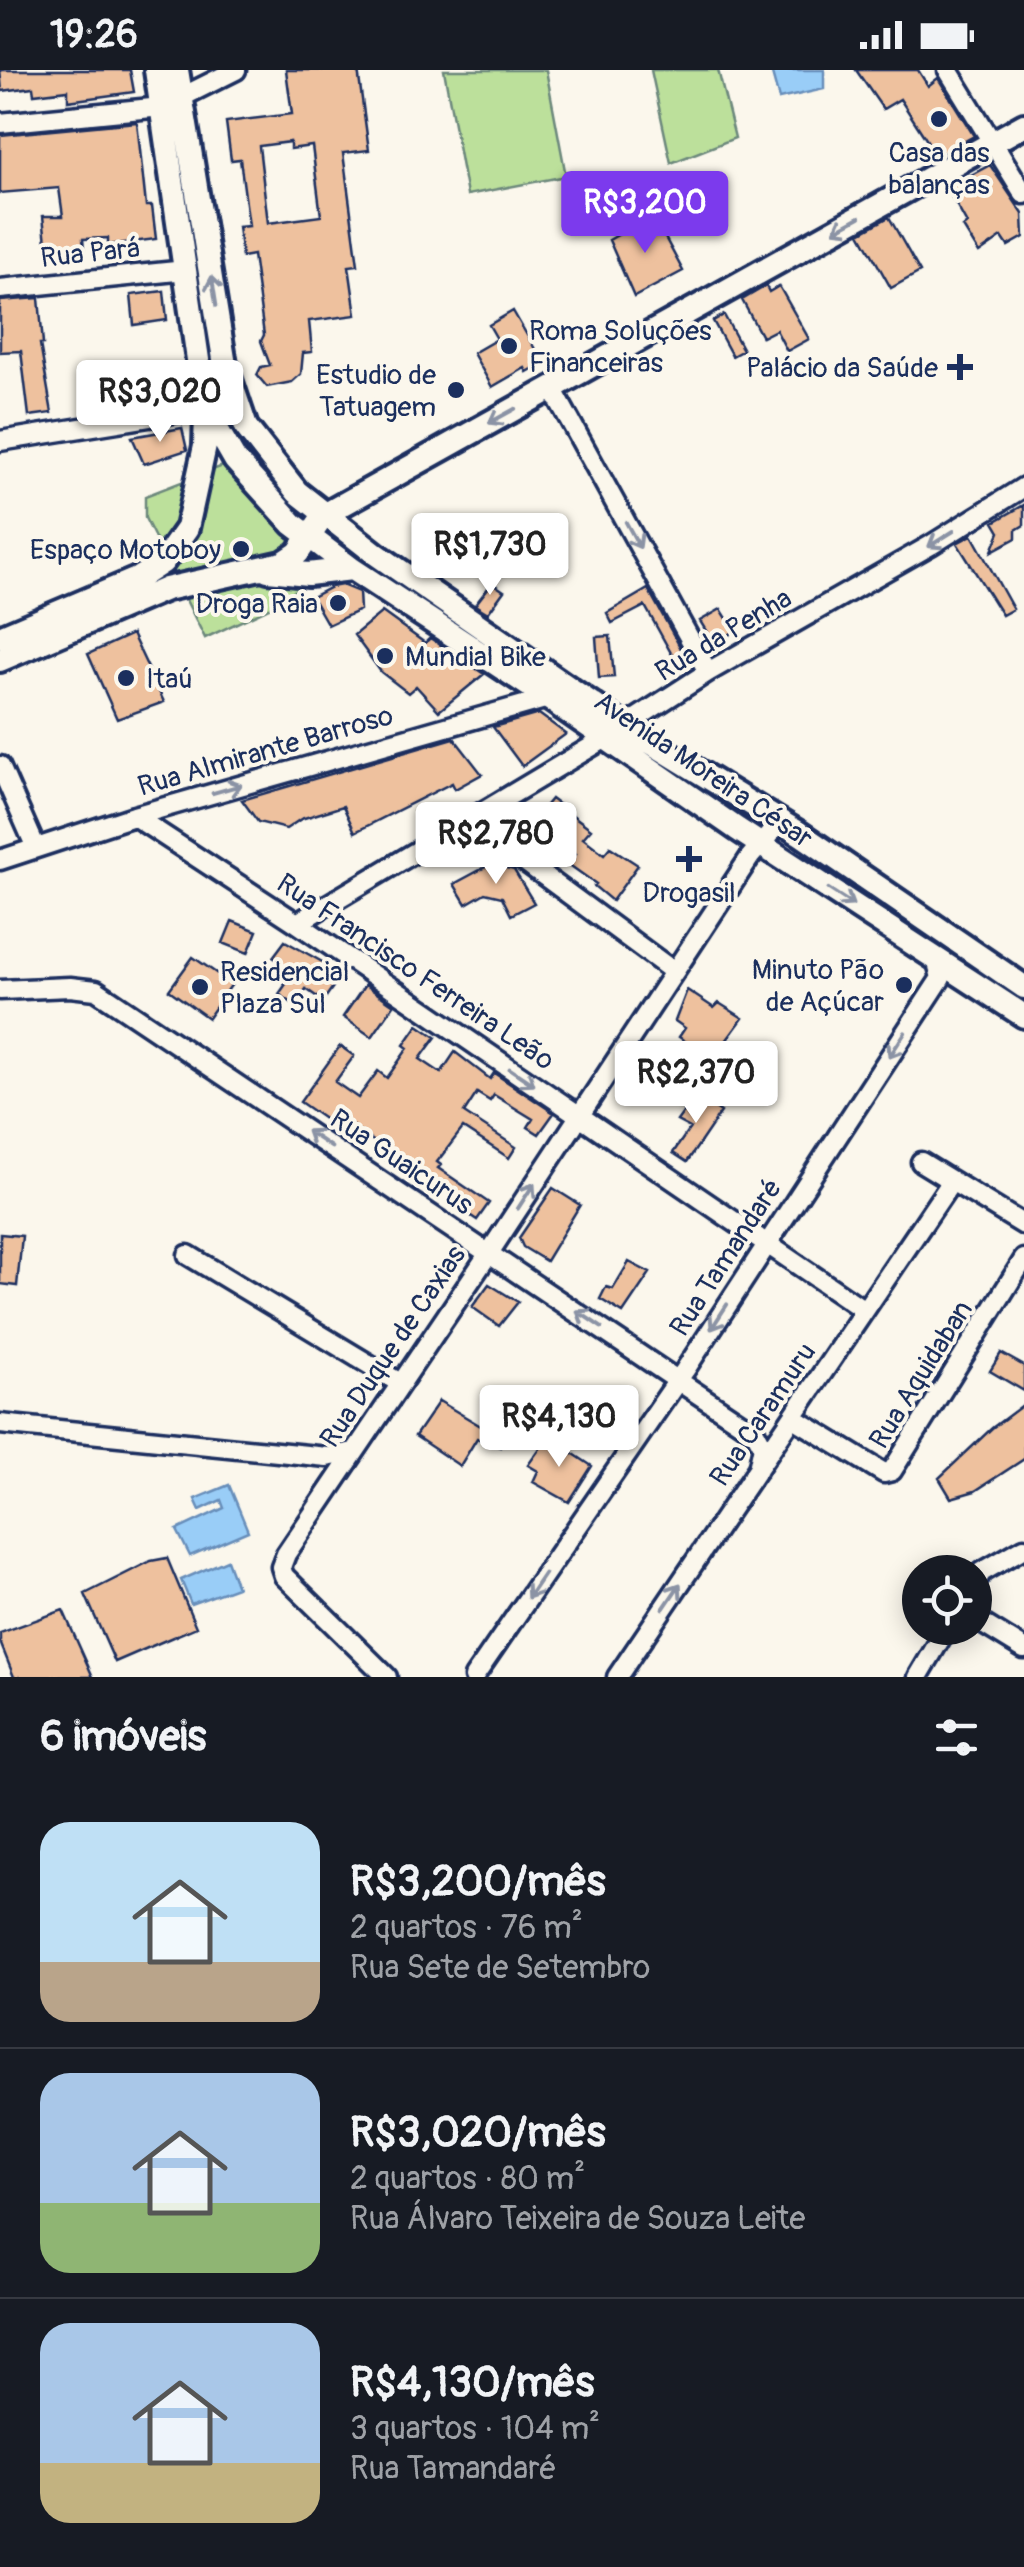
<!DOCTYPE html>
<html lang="pt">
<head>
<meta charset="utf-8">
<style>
	body { margin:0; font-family:Pangolin,sans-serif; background:#20242c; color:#f1f3f6; height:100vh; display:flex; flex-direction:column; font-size:38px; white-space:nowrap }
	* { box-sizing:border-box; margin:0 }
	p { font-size:32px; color:#9ea1a6 }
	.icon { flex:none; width:55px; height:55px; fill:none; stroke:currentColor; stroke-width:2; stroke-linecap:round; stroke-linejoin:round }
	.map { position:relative; height:1607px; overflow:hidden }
	.sheet { display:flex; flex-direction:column; background:#171b24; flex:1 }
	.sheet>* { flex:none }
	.buttons { position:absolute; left:902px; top:1485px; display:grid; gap:20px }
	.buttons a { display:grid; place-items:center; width:90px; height:90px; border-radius:50%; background:#171b24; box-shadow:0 5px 25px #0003; font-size:50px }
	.price { position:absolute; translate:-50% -85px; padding:0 22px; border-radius:10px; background:#fff; color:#222; font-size:32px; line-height:65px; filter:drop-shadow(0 2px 5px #0008) }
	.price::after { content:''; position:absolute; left:50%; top:60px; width:30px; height:22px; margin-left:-15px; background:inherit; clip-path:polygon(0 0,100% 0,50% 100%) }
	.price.selected { background:#7c3aed; color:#fff }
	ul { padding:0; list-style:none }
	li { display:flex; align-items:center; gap:30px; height:250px; padding:0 40px }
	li+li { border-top:2px solid #363941 }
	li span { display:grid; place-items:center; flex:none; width:280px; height:200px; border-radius:30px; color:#555 }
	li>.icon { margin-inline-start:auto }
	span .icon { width:120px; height:120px; fill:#fffc; stroke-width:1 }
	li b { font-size:42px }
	h2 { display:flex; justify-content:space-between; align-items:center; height:120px; padding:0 40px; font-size:42px }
	.status { display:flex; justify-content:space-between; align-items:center; height:70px; padding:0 50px; background:#171b24; direction:ltr }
	.status svg { height:28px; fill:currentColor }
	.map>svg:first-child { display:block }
	.green { fill:#bce09b; stroke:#6c887c; stroke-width:2.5 }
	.water { fill:#99cdf7; stroke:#678eba; stroke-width:2.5 }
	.building { fill:#eec19e; stroke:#1b2f5e; stroke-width:2.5; fill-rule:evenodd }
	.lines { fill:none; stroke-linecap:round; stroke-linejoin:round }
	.minor-casing { stroke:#1b2f5e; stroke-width:25 }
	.major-casing { stroke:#1b2f5e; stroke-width:30 }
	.minor { stroke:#fbf7ec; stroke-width:18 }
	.major { stroke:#fbf7ec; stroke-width:22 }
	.oneway { stroke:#8b93a5 }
	.poi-dot { fill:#1b2f5e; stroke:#fbf7ec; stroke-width:4 }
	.labels { text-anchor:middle; stroke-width:8; stroke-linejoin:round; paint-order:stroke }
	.poi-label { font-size:28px; fill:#1b2f5e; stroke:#fbf7ec; text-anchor:end }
	.street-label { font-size:28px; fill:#1b2f5e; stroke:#fbf7ec }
</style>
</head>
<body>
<div class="status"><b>19:26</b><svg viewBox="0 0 49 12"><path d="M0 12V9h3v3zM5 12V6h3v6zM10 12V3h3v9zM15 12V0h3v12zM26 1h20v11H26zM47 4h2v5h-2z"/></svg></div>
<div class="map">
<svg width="1024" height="1607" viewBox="0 0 1024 1607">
	<rect width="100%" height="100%" fill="#fbf7ec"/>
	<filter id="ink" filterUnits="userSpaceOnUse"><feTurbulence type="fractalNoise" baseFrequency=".01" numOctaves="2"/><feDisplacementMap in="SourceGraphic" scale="20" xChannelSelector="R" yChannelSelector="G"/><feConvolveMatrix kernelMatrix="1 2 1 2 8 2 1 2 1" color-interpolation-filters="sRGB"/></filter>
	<g filter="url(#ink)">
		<path class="green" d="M444,0H546L566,106L467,125Z
			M651,0H718L735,68L671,93Z
			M228,394L297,471L302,504L296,519L284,531L205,568L145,448V426Z"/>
		<path class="water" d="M771,0H824V19L779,29Z
			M229,1415L248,1461L190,1486L177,1460L224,1438L221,1430L200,1440L195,1429Z
			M227,1490L237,1517L191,1534L181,1510Z"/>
		<path class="building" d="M0,0H130L134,22L68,31V20L34,24L33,17L2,21Z
			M286,0H358L369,80L343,83L358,195L349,196L356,245L309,251L312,282L303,283L301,304L292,312L267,317L257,305L261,297L270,295L261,271L264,265L253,185L242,187L238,157L249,156L240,89L231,90L226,52L292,44ZM290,72V79L312,76L321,146L268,153L259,76Z
			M856,0H918L928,16L938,8L974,66L937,86L900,29L883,39Z
			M137,52L146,136H152L156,169L108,175V168L83,169L84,179L47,181L43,146H63L59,118L0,123V65Z
			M990,95L1023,144L1024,167L1008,176L1002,167L979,183L963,157L967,154L947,118Z
			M653,145L683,201L634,227L609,170Z
			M889,147L920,202L891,218L860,163Z
			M766,216L769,222L779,216L809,269L787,281L776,260L762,267L742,230Z
			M164,221L167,250L134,255L131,225Z
			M39,228L43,274H40L52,343L29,346L21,281L0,282V231Z
			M513,241L543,293L527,302L525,298L492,317L473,283L497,269L489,255Z
			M724,245L743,280L732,286L713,251Z
			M182,358L187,380L144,394L132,367Z
			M1024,435V455L1016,460V468L992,481L1000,462L994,452Z
			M972,465L1013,539L1002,545L957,473Z
			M492,513L504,521L488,543L475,535Z
			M342,515L359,522L360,540L328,555L312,527L331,517Z
			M648,519L690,595L681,601L645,536L612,553L607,543Z
			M721,539L735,561L714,574L700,551Z
			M382,542L425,573L430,568L484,604L439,641L416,616L408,623L381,602L354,565Z
			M132,564L164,632L117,649L88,584Z
			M610,566L614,607L599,608L596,567Z
			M539,644L566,664L522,696L493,657Z
			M454,668L482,704L455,719L452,713L355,762L343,736L301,749L286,759L258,752L242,730Z
			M551,729L591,759L583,768L604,784L610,777L638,795L612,831L594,816L596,814L568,794L576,784L557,768L543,789L509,763L523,745L532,752Z
			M491,794L514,800L534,833L511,845L502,827L485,823L466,834L454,814Z
			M232,851L257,861L248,883L223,873Z
			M285,871L324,893L322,895L340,907L323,931L306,919L295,935L279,924L286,914L271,904L280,892L273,887Z
			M193,887L232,914L208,948L169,920Z
			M365,915L394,935L372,967L343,947Z
			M687,920L714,938L719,933L743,948L712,990L679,967L685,958L675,951Z
			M418,955L436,967L420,989L441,1003L455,982L490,1009L494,1003L554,1043L539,1064L528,1057L533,1049L494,1025L490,1031L477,1023L464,1043L516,1077L509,1088L463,1058L437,1092L441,1095L438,1098L489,1133L477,1150L450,1132L455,1124L431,1107L428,1111L408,1096L403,1102L379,1085L383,1078L342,1048L336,1057L300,1032L340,976L354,986L335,1012L358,1028L378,1001L387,1008L408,978L404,975Z
			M696,1025L721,1042L687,1092L673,1083L690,1058L677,1051Z
			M553,1118L580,1135L546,1191L523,1177L519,1168Z
			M0,1164L22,1166L17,1216L0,1214Z
			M629,1192L650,1203L623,1243L600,1229L606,1217L613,1219Z
			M489,1214L518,1232L499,1256L472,1237Z
			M1001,1283L1024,1296V1321L990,1301Z
			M439,1331L504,1370L500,1377L477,1368L460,1396L415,1366Z
			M567,1332L597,1348L605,1334L633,1349L614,1378L558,1345Z
			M1024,1334V1389L975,1421L951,1428L939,1408L992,1358Z
			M548,1367L592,1396L569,1432L533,1412L538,1401L528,1395Z
			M167,1488L196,1557L115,1592L85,1524L151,1491Z
			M63,1540L93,1607H14L0,1572V1563Z"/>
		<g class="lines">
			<defs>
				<path id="minor" d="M948,0L1024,124
					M0,53L162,37L236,0
					M0,219L186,200
					M552,318L708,602
					M0,371L205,338
					M0,696L36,778
					M134,746L297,853L864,1240
					M467,749L673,901
					M0,790L134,746L548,628
					M297,853L606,668L708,602L931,475L1024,417
					M0,920L70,917L96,920L756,1363L763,1376L758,1399
					M921,1092L1024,1155
					M188,1185L400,1313
					M794,1348L884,1403L892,1401L1024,1189
					M0,1354L327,1387L354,1382
					M975,1513L982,1502L1024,1478
					M975,1549L1024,1579
					M387,1607L284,1506L281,1497L286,1484L489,1183L750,787L780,752
					M474,1607L685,1300L941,908L937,892
					M617,1607L952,1111
					M918,1607L947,1558"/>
				<path id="major" d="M156,0L205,338L235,390L293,454L352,499L548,628L737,759L1024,946
					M177,0L225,295L246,357L297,422L376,484L624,656L799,763L1024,917
					M268,500L308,504L352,499
					M0,567L137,509L163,492L187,458L205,376L206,345
					M0,590L166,519L283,493L298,483L324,445L1024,55"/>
			</defs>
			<use href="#minor" class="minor-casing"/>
			<use href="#major" class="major-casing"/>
			<use href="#minor" class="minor"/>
			<use href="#major" class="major"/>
		</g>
		<defs><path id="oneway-shaft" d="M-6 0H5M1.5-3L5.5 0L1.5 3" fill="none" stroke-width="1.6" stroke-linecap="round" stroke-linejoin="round" transform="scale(2.5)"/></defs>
		<g class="oneway">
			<use href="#oneway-shaft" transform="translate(847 154) rotate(151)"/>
			<use href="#oneway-shaft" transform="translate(214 221) rotate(-99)"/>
			<use href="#oneway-shaft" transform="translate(502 346) rotate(151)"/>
			<use href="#oneway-shaft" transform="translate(633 465) rotate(61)"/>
			<use href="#oneway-shaft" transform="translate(941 469) rotate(148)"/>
			<use href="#oneway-shaft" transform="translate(227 719) rotate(-16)"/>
			<use href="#oneway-shaft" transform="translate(841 827) rotate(33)"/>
			<use href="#oneway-shaft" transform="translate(897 975) rotate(123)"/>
			<use href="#oneway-shaft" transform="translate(522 1007) rotate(34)"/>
			<use href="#oneway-shaft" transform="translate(319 1069) rotate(-146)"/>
			<use href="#oneway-shaft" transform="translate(526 1126) rotate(-57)"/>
			<use href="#oneway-shaft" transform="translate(719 1247) rotate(123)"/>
			<use href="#oneway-shaft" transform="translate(589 1249) rotate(-146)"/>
			<use href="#oneway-shaft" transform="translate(536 1516) rotate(124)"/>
			<use href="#oneway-shaft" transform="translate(672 1526) rotate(-56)"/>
		</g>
	</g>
	<g class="poi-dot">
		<circle cx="939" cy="49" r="10"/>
		<circle cx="509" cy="276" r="10"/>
		<path d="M955 282h10v10h10v10h-10v10h-10v-10h-10v-10h10z"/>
		<circle cx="456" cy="320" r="10"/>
		<circle cx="241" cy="479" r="10"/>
		<circle cx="338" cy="533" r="10"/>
		<circle cx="385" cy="586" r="10"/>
		<circle cx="126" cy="608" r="10"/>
		<path d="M684 774h10v10h10v10h-10v10h-10v-10h-10v-10h10z"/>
		<circle cx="904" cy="915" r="10"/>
		<circle cx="200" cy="917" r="10"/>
	</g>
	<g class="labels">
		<g class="poi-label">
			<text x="939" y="92" text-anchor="middle">Casa das<tspan x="939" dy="32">balanças</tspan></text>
			<text x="529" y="270" text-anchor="start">Roma Soluções<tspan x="529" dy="32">Financeiras</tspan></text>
			<text x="938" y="307">Palácio da Saúde</text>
			<text x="436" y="314">Estudio de<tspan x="436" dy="32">Tatuagem</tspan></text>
			<text x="221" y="489">Espaço Motoboy</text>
			<text x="318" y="543">Droga Raia</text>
			<text x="405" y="596" text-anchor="start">Mundial Bike</text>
			<text x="146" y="618" text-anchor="start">Itaú</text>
			<text x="689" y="832" text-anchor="middle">Drogasil</text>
			<text x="884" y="909">Minuto Pão<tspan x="884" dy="32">de Açúcar</tspan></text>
			<text x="220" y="911" text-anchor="start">Residencial<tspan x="220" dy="32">Plaza Sul</tspan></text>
		</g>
		<g class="street-label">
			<text transform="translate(90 182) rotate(-6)" y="10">Rua Pará</text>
			<text transform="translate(723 564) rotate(-31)" y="10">Rua da Penha</text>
			<text transform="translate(265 680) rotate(-16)" y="10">Rua Almirante Barroso</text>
			<text transform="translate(704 699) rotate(34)" y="10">Avenida Moreira César</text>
			<text transform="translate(416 901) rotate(34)" y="10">Rua Francisco Ferreira Leão</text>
			<text transform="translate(402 1091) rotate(34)" y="10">Rua Guaicurus</text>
			<text transform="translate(725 1187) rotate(-57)" y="10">Rua Tamandaré</text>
			<text transform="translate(392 1276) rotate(-56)" y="10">Rua Duque de Caxias</text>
			<text transform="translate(920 1304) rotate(-58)" y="10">Rua Aquidaban</text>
			<text transform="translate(762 1344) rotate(-56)" y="10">Rua Caramuru</text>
		</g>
	</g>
</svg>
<div class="buttons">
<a><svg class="icon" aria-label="locate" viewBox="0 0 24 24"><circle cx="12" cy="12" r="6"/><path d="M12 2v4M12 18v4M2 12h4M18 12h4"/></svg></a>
</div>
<b class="price selected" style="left:645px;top:186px">R$3,200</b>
<b class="price" style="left:160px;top:375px">R$3,020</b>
<b class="price" style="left:490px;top:528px">R$1,730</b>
<b class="price" style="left:496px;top:817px">R$2,780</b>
<b class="price" style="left:696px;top:1056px">R$2,370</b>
<b class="price" style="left:559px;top:1400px">R$4,130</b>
</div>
<section class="sheet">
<h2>6 imóveis<svg class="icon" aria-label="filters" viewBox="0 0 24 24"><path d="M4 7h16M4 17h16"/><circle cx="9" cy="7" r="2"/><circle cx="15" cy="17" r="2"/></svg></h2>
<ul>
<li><span style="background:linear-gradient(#bfe0f5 70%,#b9a48a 0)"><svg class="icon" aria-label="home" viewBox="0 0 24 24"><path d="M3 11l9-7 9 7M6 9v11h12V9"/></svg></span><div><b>R$3,200/mês</b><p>2 quartos · 76 m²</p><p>Rua Sete de Setembro</p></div></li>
<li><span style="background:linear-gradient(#a9c7e8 65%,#8fb573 0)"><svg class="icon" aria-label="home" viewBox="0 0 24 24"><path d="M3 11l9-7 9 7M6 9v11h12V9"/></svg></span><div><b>R$3,020/mês</b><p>2 quartos · 80 m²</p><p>Rua Álvaro Teixeira de Souza Leite</p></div></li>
<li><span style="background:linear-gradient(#a9c7e8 70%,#c2b280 0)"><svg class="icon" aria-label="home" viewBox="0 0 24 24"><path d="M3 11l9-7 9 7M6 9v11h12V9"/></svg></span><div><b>R$4,130/mês</b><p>3 quartos · 104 m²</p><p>Rua Tamandaré</p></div></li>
</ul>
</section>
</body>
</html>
